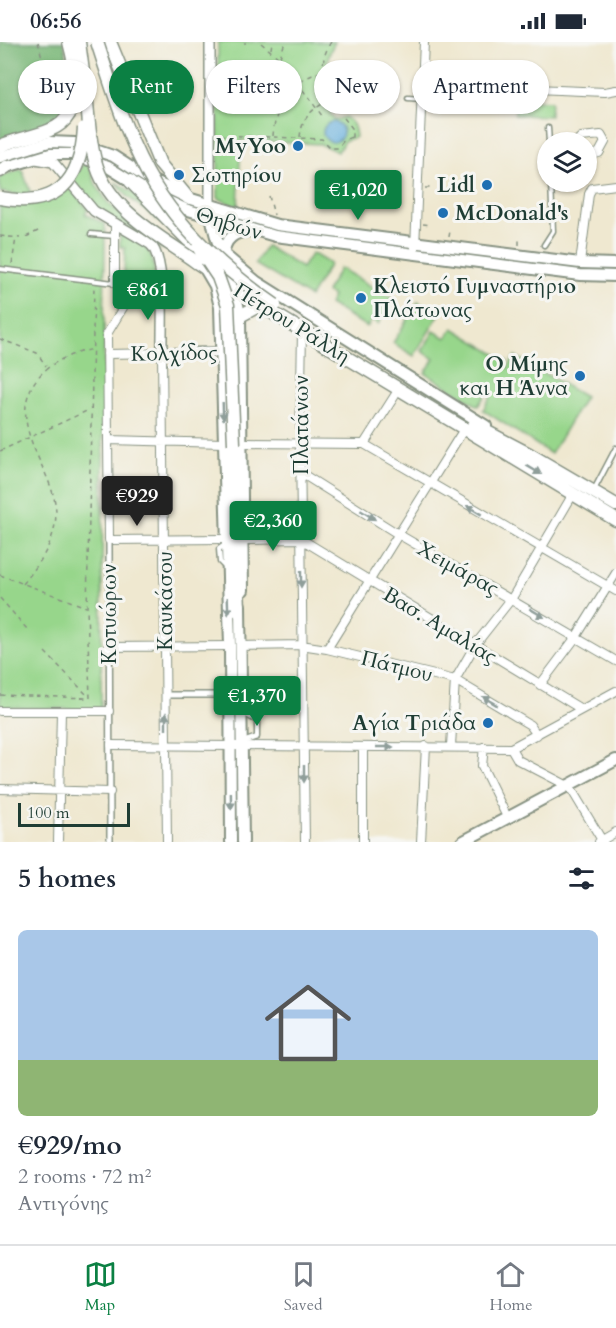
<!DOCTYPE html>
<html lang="en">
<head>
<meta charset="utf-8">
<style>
	body { margin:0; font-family:Cardo,serif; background:#f2f2f3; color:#1f2937; height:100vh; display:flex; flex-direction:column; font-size:22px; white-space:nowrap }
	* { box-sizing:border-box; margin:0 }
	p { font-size:20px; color:#747a83 }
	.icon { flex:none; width:33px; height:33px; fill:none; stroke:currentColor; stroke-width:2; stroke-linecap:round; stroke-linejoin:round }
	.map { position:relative; height:800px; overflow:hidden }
	.details { display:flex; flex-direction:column; background:#fff; flex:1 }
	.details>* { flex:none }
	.hud { position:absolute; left:18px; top:18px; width:580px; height:54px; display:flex; gap:12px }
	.buttons { position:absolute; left:537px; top:90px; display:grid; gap:12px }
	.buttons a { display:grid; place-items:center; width:60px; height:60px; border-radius:50%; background:#fff; box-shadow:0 2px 4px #0004; font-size:30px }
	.scale { position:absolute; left:18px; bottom:15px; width:112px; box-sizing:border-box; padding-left:6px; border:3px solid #1f3d34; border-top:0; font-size:16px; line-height:21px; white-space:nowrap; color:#1f3d34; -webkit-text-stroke:4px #f6f6f2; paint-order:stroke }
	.price { position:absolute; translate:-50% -51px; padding:0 14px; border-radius:6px; background:#0b8043; color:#fff; font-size:20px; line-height:39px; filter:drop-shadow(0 2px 3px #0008) }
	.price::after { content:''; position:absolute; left:50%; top:36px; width:18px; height:14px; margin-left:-9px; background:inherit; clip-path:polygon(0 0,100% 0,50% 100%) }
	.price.selected { background:#222; color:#fff }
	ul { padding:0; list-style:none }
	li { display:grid; align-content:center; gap:12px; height:318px; padding:0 18px }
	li+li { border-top:2px solid #e0e1e3 }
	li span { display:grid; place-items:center; height:186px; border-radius:9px; color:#555 }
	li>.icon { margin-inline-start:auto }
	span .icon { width:108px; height:108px; fill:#fffc; stroke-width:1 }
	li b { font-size:26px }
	h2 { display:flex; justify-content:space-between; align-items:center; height:72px; padding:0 18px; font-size:26px }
	.pill { padding:0 21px; border-radius:27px; background:#fff; box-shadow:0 2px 4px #0004; font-size:21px; line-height:54px }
	.pill.selected { background:#0b8043; color:#fff }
	.status { display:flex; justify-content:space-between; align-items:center; height:42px; padding:0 30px; background:#fff; direction:ltr }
	.status svg { height:16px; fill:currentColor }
	.menu { display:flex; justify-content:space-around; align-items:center; height:84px; border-top:2px solid #e0e1e3; background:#fff; font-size:16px; color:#747a83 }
	.menu a { display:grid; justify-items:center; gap:3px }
	.menu .selected { color:#0b8043 }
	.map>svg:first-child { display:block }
	.green { fill:#97d68b; stroke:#5b8a60; stroke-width:1.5 }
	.forest { fill:#79b777; stroke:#4c7a56; stroke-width:1.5 }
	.water { fill:#64addc; stroke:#427588; stroke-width:1.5 }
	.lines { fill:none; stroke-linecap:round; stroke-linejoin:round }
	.service-casing { stroke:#879282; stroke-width:7 }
	.pedestrian-casing { stroke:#879282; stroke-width:8 }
	.minor-casing { stroke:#879282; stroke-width:10 }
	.tertiary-casing { stroke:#879282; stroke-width:12 }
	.secondary-casing { stroke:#879282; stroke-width:14 }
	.primary-casing { stroke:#879282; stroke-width:15 }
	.path { stroke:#879282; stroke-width:1.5; stroke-dasharray:4.5 4.5; stroke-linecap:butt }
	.service { stroke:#fff; stroke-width:4 }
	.pedestrian { stroke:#fff; stroke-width:5 }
	.minor { stroke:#fff; stroke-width:8 }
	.tertiary { stroke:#fff; stroke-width:9 }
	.secondary { stroke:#fff; stroke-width:10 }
	.primary { stroke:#fff; stroke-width:12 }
	.primary-bridge-casing { stroke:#879282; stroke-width:15; stroke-linecap:butt }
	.primary-bridge { stroke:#fff; stroke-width:12 }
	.oneway { fill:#8f9e9a }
	.poi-dot { fill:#1f6fb2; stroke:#f6f6f2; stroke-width:2 }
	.labels { text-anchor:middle; stroke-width:6; stroke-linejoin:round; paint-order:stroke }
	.poi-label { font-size:21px; font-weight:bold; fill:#1f3d34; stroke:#f6f6f2; text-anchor:end }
	.street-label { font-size:21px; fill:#1f3d34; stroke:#f6f6f2 }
</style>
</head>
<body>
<div class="status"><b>06:56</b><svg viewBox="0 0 49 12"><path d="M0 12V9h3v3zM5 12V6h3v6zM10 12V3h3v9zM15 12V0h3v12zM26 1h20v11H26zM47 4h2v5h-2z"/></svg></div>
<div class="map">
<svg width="616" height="800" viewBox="0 0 616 800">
	<rect width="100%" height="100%" fill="#f6f6f2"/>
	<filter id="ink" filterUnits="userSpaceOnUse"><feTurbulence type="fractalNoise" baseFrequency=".0167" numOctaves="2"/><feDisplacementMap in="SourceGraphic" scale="12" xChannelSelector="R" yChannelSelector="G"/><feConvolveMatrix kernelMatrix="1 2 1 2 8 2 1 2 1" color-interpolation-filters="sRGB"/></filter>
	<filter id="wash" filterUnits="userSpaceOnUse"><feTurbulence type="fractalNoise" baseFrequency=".008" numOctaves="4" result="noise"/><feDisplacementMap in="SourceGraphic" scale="24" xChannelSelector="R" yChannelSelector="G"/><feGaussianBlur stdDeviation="1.35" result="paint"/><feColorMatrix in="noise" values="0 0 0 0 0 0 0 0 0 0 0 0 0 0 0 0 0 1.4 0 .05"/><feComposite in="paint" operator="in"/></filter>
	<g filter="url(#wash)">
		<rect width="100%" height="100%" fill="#efe8d0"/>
		<path class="green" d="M218,0H335C321,23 326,42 340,63L333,64L330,72L335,78L345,75C354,80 355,86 356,95L344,99L338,110L320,102L241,98L238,166L218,156Z
			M515,57L551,59L550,74L515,73Z
			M87,118L96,143L108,161L162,208L135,189L101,171L73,139L84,119Z
			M22,127L32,155L0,150V135Z
			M115,140L134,151L168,186L128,155Z
			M68,144L88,167L85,172L105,182L101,668L0,665V160Z
			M120,190C128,190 132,195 137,199C153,209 153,217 155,235H124L125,206L120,205Z
			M266,204L302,226L312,211L330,222L310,255L255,222Z
			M340,226L393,257L378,282L372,278L367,285L329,262L333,254L326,250Z
			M418,260L439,273L414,314L393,301Z
			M453,286L507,319L504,323L508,326L515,314L585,355L551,412L483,368L492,351L488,349L478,364L425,331L434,317L422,309L434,289L446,296Z"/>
		<path class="forest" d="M0,0H64C79,79 71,75 0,100Z"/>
		<path class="water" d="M323 90a10 10 0 1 1 20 0a10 10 0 1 1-20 0Z"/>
	</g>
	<g filter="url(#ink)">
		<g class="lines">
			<defs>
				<path id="service" d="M408,56L422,57
					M548,86L549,100
					M91,192L114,194
					M544,203L553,189L551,140
					M0,227L114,241
					M595,446L616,406
					M225,525L220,520L219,507L226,502
					M243,671L257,679V695L243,700"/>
				<path id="pedestrian" d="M109,498L110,800
					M166,653H230"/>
				<path id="minor" d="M423,42L605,50L616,48
					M576,100L581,95L601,93L605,100
					M586,114L599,111L605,100
					M115,181V241L160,246
					M415,205L424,0
					M580,221L589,152L592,146L616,143
					M136,244L107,292L109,498L226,497
					M302,289L300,401L305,800
					M107,312L162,311L167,800
					M108,398L224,401
					M243,401L364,402
					M364,402L616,549
					M364,402L399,347
					M301,431L398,492L616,619
					M244,498L301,497L581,667
					M240,604L301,603L327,607L455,638L530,683L537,693
					M108,605L230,604
					M327,607L464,387
					M540,643L576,595L616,531
					M0,669H109
					M111,703L511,706L616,649
					M451,704L455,638L475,603L512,556L573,452
					M363,705V800
					M484,705L482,724L507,775
					M511,706L518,718L570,745L603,800
					M0,747L110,750
					M58,800L61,670
					M421,800L426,704
					M599,800L616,790"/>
				<path id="tertiary" d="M210,0V164
					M36,117L53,120L94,169L150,202C167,216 161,288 162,311L226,310"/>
				<path id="secondary" d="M0,115L49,100L75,101L113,114L147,136L188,156L277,183L580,221L616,222
					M0,127L50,112H72L108,125L145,148L185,167L275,194L580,233L616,234
					M210,164C213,202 235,236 240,274L243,548
					M224,212C224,197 235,190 249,189
					M226,214L257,240L486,384
					M205,227L215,244L220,265L230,604L231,800
					M240,563L243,800
					M462,800L616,718"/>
				<path id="primary" d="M79,0L86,52
					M110,0L160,122L188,156
					M0,104C16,97 34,95 50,88C85,74 77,29 69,0
					M0,129L6,125
					M130,139L203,213
					M196,220L268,268L616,478
					M240,274L260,263
					M474,383L529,412L616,463
					M234,402L239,570"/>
			</defs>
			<use href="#service" class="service-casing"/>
			<use href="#pedestrian" class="pedestrian-casing"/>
			<use href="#minor" class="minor-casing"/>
			<use href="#tertiary" class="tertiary-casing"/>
			<use href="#secondary" class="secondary-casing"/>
			<use href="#primary" class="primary-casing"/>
			<path class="path" d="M38,0L48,39L63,63
				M245,0V2
				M331,0C317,22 323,42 336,62
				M261,1L279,16L323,75
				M271,7L272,0
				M280,15L285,0
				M344,76L352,86V96
				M220,93L322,97L331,106H338L344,98L352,95
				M273,94C275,64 292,37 322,30
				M300,95C302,74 314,65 333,57
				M425,146H433
				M269,154L274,173
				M423,182L431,183
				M0,194L20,196
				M26,195L42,187
				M449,195L450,189
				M519,203V195
				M12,222L16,196
				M0,297L37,311L46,324
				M0,409L91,367
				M0,533L86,565
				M23,542C40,521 55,500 56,472C56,446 39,422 31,398C12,346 46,316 93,307
				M0,556L27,587
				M45,610L89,655
				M0,653L89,656
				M90,656L87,566L94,244"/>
			<use href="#service" class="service"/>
			<use href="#pedestrian" class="pedestrian"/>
			<use href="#minor" class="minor"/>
			<use href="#tertiary" class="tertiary"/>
			<use href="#secondary" class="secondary"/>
			<use href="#primary" class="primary"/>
			<defs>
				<path id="primary-bridge" d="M97,0C113,49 128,100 155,144C184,191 230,232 275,263
					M86,52C89,76 89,102 97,125C111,169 161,195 196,220
					M0,156C56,166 81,141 84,86
					M198,205L218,235L228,263L234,402"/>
			</defs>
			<use href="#primary-bridge" class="primary-bridge-casing"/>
			<use href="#primary-bridge" class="primary-bridge"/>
		</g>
		<defs><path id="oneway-solid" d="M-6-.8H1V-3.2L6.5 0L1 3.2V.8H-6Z" transform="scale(1.5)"/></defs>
		<g class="oneway">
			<use href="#oneway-solid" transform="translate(223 369) rotate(88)"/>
			<use href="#oneway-solid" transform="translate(534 428) rotate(31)"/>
			<use href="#oneway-solid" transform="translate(474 468) rotate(-149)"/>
			<use href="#oneway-solid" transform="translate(368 473) rotate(32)"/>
			<use href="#oneway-solid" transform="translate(301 537) rotate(90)"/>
			<use href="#oneway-solid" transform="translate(228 564) rotate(88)"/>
			<use href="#oneway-solid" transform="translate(537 571) rotate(31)"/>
			<use href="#oneway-solid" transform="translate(490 659) rotate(-149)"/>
			<use href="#oneway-solid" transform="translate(166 679) rotate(-90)"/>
			<use href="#oneway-solid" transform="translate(385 705)"/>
			<use href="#oneway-solid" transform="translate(304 732) rotate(90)"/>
			<use href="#oneway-solid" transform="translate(231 759) rotate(89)"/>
		</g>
	</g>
	<g class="poi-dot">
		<circle cx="298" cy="104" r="6"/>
		<circle cx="179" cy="133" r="6"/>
		<circle cx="487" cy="143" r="6"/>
		<circle cx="443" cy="171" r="6"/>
		<circle cx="361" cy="256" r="6"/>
		<circle cx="580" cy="334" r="6"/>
		<circle cx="488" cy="681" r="6"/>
	</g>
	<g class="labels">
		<g class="poi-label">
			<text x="286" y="111">MyYoo</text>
			<text x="191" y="140" text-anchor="start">Σωτηρίου</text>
			<text x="475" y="150">Lidl</text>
			<text x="455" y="178" text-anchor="start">McDonald's</text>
			<text x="373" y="251" text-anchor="start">Κλειστό Γυμναστήριο<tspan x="373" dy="24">Πλάτωνας</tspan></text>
			<text x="568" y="329">Ο Μίμης<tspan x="568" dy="24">και Η Άννα</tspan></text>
			<text x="476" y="688">Αγία Τριάδα</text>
		</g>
		<g class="street-label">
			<text transform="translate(229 181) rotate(17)" y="7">Θηβών</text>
			<text transform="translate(292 281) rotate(32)" y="7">Πέτρου Ράλλη</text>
			<text transform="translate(174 311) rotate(-1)" y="7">Κολχίδος</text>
			<text transform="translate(301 383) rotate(-90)" y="7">Πλατάνων</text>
			<text transform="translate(458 526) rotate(29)" y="7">Χειμάρας</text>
			<text transform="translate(165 559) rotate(-90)" y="7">Καυκάσου</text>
			<text transform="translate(109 572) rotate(-90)" y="7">Κοτυώρων</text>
			<text transform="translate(440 583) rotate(31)" y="7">Βασ. Αμαλίας</text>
			<text transform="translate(397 624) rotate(14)" y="7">Πάτμου</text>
		</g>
	</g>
</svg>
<div class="buttons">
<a><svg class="icon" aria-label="layers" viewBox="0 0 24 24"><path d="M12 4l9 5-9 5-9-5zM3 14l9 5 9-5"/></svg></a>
</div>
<div class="scale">100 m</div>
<b class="price" style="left:358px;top:179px">€1,020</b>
<b class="price" style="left:148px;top:279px">€861</b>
<b class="price selected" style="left:137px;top:485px">€929</b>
<b class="price" style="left:273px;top:510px">€2,360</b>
<b class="price" style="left:257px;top:685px">€1,370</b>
<div class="hud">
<a class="pill">Buy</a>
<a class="pill selected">Rent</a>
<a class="pill">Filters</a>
<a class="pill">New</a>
<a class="pill">Apartment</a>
</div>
</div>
<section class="details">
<h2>5 homes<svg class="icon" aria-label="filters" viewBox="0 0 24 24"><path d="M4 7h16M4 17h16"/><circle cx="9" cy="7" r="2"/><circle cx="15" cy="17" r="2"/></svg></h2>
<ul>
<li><span style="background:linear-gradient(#a9c7e8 70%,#8fb573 0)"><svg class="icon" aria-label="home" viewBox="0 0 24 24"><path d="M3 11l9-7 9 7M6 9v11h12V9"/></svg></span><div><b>€929/mo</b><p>2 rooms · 72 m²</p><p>Αντιγόνης</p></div></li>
</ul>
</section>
<nav class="menu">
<a class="selected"><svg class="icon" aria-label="map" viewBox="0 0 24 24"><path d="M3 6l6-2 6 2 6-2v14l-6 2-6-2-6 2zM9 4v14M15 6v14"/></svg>Map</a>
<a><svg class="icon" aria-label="saved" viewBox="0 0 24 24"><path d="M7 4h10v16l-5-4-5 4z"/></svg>Saved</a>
<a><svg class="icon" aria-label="home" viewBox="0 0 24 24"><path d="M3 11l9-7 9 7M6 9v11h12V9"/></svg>Home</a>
</nav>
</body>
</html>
